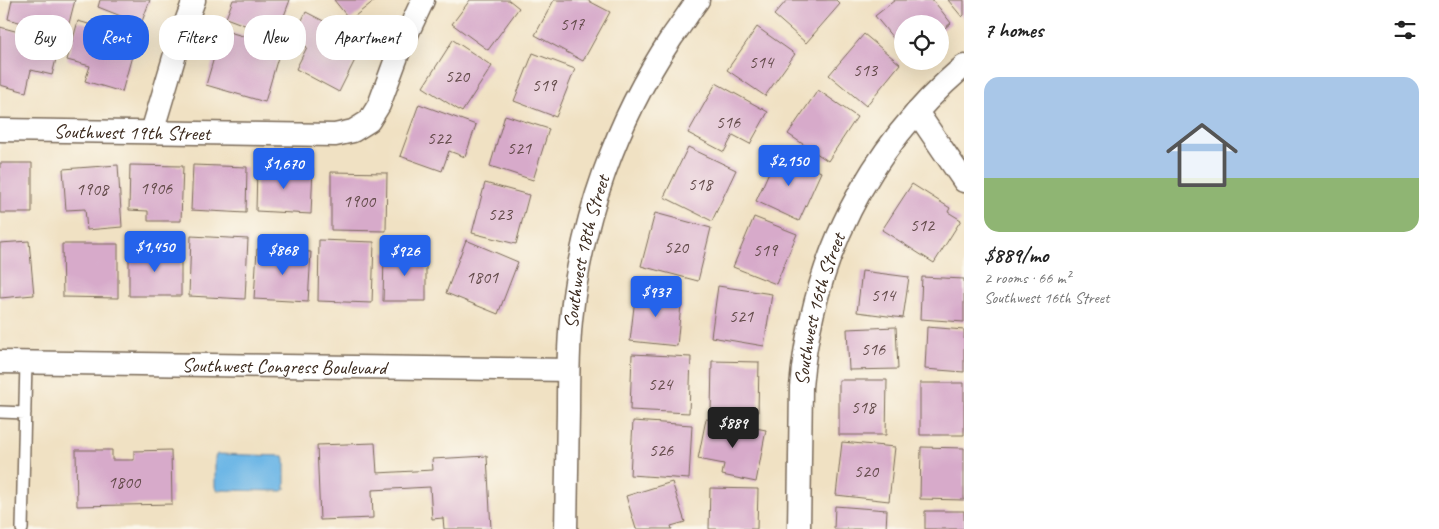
<!DOCTYPE html>
<html lang="en">
<head>
<meta charset="utf-8">
<style>
	body { margin:0; font-family:Caveat,sans-serif; background:#f2f2f2; color:#222; height:100vh; display:flex; flex-direction:column; font-size:19px; white-space:nowrap }
	* { box-sizing:border-box; margin:0 }
	p { font-size:16px; color:#767676 }
	.icon { flex:none; width:28px; height:28px; fill:none; stroke:currentColor; stroke-width:2; stroke-linecap:round; stroke-linejoin:round }
	.map { position:relative; flex:1; overflow:hidden }
	.panel { display:flex; flex-direction:column; background:#fff; width:475px }
	.panel>* { flex:none }
	.banner { position:absolute; left:15px; top:15px; width:475px; height:45px; display:flex; gap:10px }
	.buttons { position:absolute; left:894px; top:15px; display:grid; gap:10px }
	.buttons a { display:grid; place-items:center; width:55px; height:55px; border-radius:50%; background:#fff; box-shadow:0 5px 20px #0002; font-size:25px }
	.price { position:absolute; translate:-50% -42px; padding:0 11px; border-radius:5px; background:#2563eb; color:#fff; font-size:16px; line-height:32px; filter:drop-shadow(0 1px 2px #0008) }
	.price::after { content:''; position:absolute; left:50%; top:30px; width:15px; height:11px; margin-left:-8px; background:inherit; clip-path:polygon(0 0,100% 0,50% 100%) }
	.price.selected { background:#222; color:#fff }
	ul { padding:0; list-style:none }
	li { display:grid; align-content:center; gap:10px; height:265px; padding:0 20px }
	li+li { border-top:1px solid #e0e0e0 }
	li span { display:grid; place-items:center; height:155px; border-radius:15px; color:#555 }
	li>.icon { margin-inline-start:auto }
	span .icon { width:90px; height:90px; fill:#fffc; stroke-width:1 }
	li b { font-size:21px }
	h2 { display:flex; justify-content:space-between; align-items:center; height:60px; padding:0 20px; font-size:21px }
	.pill { padding:0 18px; border-radius:20px; background:#fff; box-shadow:0 5px 20px #0002; font-size:18px; line-height:45px }
	.pill.selected { background:#2563eb; color:#fff }
	main { display:flex; flex:1; min-height:0 }
	.map>svg:first-child { display:block }
	.water { fill:#6eb7e6; stroke:#547082 }
	.building { fill:#d7aaca }
	.lines { fill:none; stroke-linecap:round; stroke-linejoin:round }
	.lane-casing { stroke:#7a6a58; stroke-width:14 }
	.street-casing { stroke:#7a6a58; stroke-width:25 }
	.lane { stroke:#fff; stroke-width:11 }
	.street { stroke:#fff; stroke-width:22 }
	.labels { text-anchor:middle; stroke-width:4; stroke-linejoin:round; paint-order:stroke }
	.number-label { font-size:18px; fill:#624a49 }
	.street-label { font-size:20px; fill:#3b2a1e; stroke:#fbf7ec }
</style>
</head>
<body>
<main>
<div class="map">
<svg width="964" height="529" viewBox="0 0 964 529">
	<rect width="100%" height="100%" fill="#fbf7ec"/>
	<filter id="ink" filterUnits="userSpaceOnUse"><feTurbulence type="fractalNoise" baseFrequency=".02" numOctaves="2"/><feDisplacementMap in="SourceGraphic" scale="10" xChannelSelector="R" yChannelSelector="G"/><feConvolveMatrix kernelMatrix="1 2 1 2 8 2 1 2 1" color-interpolation-filters="sRGB"/></filter>
	<filter id="wash" filterUnits="userSpaceOnUse"><feTurbulence type="fractalNoise" baseFrequency=".0096" numOctaves="4" result="noise"/><feDisplacementMap in="SourceGraphic" scale="20" xChannelSelector="R" yChannelSelector="G"/><feGaussianBlur stdDeviation="1.12" result="paint"/><feColorMatrix in="noise" values="0 0 0 0 0 0 0 0 0 0 0 0 0 0 0 0 0 1.4 0 .05"/><feComposite in="paint" operator="in"/></filter>
	<g filter="url(#wash)">
		<rect width="100%" height="100%" fill="#f0e1c3"/>
		<path class="water" d="M217,454L284,456L285,459V489L282,491L217,490L215,487V457Z"/>
		<g id="blocks">
			<path class="building" d="M12,0H75L66,35L8,19Z
				M100,0H150L141,24L98,7Z
				M233,0H290L276,37L226,18Z
				M334,0H375L350,20Z
				M470,0H509L519,8L488,50L452,24Z
				M554,0H587L610,12L583,61L535,35Z
				M787,0H836L840,4L806,43L774,15Z
				M895,0H933L951,23L940,32V24H902V49L875,16Z
				M948,0H964V15L962,17Z
				M306,12L364,42L339,92L296,69L307,47L292,40Z
				M78,21L137,38L122,92L85,81L90,66L67,60Z
				M0,27L60,43L52,75L31,70L26,92L0,85Z
				M757,27L795,54L765,96L727,70Z
				M222,30L281,47L265,102L206,85Z
				M864,34L900,64L866,106L829,75Z
				M453,40L492,66L462,112L423,87Z
				M533,53L575,69L556,117L514,101Z
				M716,83L768,112L750,144L733,135L724,152L688,133Z
				M818,90L857,117L828,161L788,134Z
				M419,104L476,125L465,157L449,151L442,171L400,156Z
				M505,115L549,129L533,180L490,166Z
				M688,147L736,170L712,221L664,197Z
				M778,152L821,172L799,221L756,201Z
				M0,163H32V213H0Z
				M118,165L122,227L87,230L85,209L66,210L63,169Z
				M130,165L183,166L181,221H148V211L129,210Z
				M193,165L247,167L246,213L191,210Z
				M257,166L313,168L311,214L256,211Z
				M331,172L387,173L386,231L331,230Z
				M485,183L529,195L516,244L472,233Z
				M912,184L950,208L948,212L961,220L934,263L882,230Z
				M655,213L711,228L698,281L641,266Z
				M754,217L797,234L776,284L733,267Z
				M191,236L248,239L245,299L189,296Z
				M319,240L374,242L372,303L318,301Z
				M466,240L518,262L498,314L446,293Z
				M29,241L34,295L0,298V243Z
				M62,244H118V298L63,297Z
				M257,249L311,252L308,302L254,299Z
				M129,250L181,251V296H129Z
				M384,253L426,254V301H383Z
				M862,271L909,277L903,318L857,312Z
				M922,277L964,279V322L920,319Z
				M718,286L772,294L764,346L711,337Z
				M636,289L682,294L677,346L630,341Z
				M896,327L898,369L849,370L847,329Z
				M927,327L964,330V372L925,369Z
				M632,354L691,357L689,413L630,410Z
				M712,361L759,362L758,413L711,412Z
				M839,380H887L886,435H839Z
				M920,383H964V435H920Z
				M706,419L766,430L756,482L722,475L724,464L698,459Z
				M633,421L692,425L689,479L630,475Z
				M842,442L895,447L889,501L836,495Z
				M375,443L377,473L433,470L432,459L487,456L491,529H444L443,518L432,519L430,487L372,490L373,518L320,520L317,445Z
				M921,447L964,448V500L920,499Z
				M76,450H112V460H134V451L171,450L172,504L77,506Z
				M672,482L685,522L671,526L672,529H636L626,496Z
				M710,488L758,489L757,529H709Z
				M835,506L887,510L886,529H834Z
				M925,511H964V529H925Z"/>
		</g>
	</g>
	<g filter="url(#ink)">
		<use href="#blocks" fill-opacity="0" stroke="#7a6a58" stroke-width="1"/>
		<g class="lines">
			<defs>
				<path id="lane" d="M0,412L25,413
					M22,529L26,362"/>
				<g id="street">
					<path d="M917,112L964,181"/>
					<path id="s1" d="M0,130L335,135L353,131L369,121L379,105L399,51L423,0"/>
					<path d="M152,132L179,41L194,0"/>
					<path id="s2" d="M0,362L568,370"/>
					<path id="s3" d="M566,529C567,490 567,451 568,411C568,381 568,350 571,320C581,220 616,121 672,37C681,25 689,12 698,0"/>
					<path id="s4" d="M799,529L801,387C812,260 867,149 964,66"/>
				</g>
			</defs>
			<use href="#lane" class="lane-casing"/>
			<use href="#street" class="street-casing"/>
			<use href="#lane" class="lane"/>
			<use href="#street" class="street"/>
		</g>
	</g>
	<g class="labels">
		<g class="number-label">
			<text x="572" y="30">517</text>
			<text x="761" y="68">514</text>
			<text x="865" y="76">513</text>
			<text x="457" y="82">520</text>
			<text x="544" y="91">519</text>
			<text x="728" y="128">516</text>
			<text x="439" y="144">522</text>
			<text x="519" y="154">521</text>
			<text x="700" y="190">518</text>
			<text x="156" y="194">1906</text>
			<text x="92" y="195">1908</text>
			<text x="359" y="207">1900</text>
			<text x="500" y="220">523</text>
			<text x="922" y="231">512</text>
			<text x="676" y="253">520</text>
			<text x="765" y="256">519</text>
			<text x="482" y="283">1801</text>
			<text x="883" y="301">514</text>
			<text x="741" y="322">521</text>
			<text x="873" y="355">516</text>
			<text x="660" y="390">524</text>
			<text x="863" y="413">518</text>
			<text x="661" y="456">526</text>
			<text x="866" y="477">520</text>
			<text x="124" y="488">1800</text>
		</g>
		<g class="street-label">
			<text dy="7" stroke="none"><textPath href="#s1" startOffset="132">Southwest 19th Street</textPath></text>
			<text dy="7" stroke="none"><textPath href="#s3" startOffset="279">Southwest 18th Street</textPath></text>
			<text dy="7" stroke="none"><textPath href="#s4" startOffset="222">Southwest 16th Street</textPath></text>
			<text dy="7" stroke="none"><textPath href="#s2" startOffset="284">Southwest Congress Boulevard</textPath></text>
		</g>
	</g>
</svg>
<div class="buttons">
<a><svg class="icon" aria-label="locate" viewBox="0 0 24 24"><circle cx="12" cy="12" r="6"/><path d="M12 2v4M12 18v4M2 12h4M18 12h4"/></svg></a>
</div>
<b class="price" style="left:789px;top:187px">$2,150</b>
<b class="price" style="left:284px;top:190px">$1,670</b>
<b class="price" style="left:155px;top:273px">$1,450</b>
<b class="price" style="left:283px;top:276px">$868</b>
<b class="price" style="left:405px;top:277px">$926</b>
<b class="price" style="left:656px;top:318px">$937</b>
<b class="price selected" style="left:733px;top:449px">$889</b>
<div class="banner">
<a class="pill">Buy</a>
<a class="pill selected">Rent</a>
<a class="pill">Filters</a>
<a class="pill">New</a>
<a class="pill">Apartment</a>
</div>
</div>
<section class="panel">
<h2>7 homes<svg class="icon" aria-label="filters" viewBox="0 0 24 24"><path d="M4 7h16M4 17h16"/><circle cx="9" cy="7" r="2"/><circle cx="15" cy="17" r="2"/></svg></h2>
<ul>
<li><span style="background:linear-gradient(#a9c7e8 65%,#8fb573 0)"><svg class="icon" aria-label="home" viewBox="0 0 24 24"><path d="M3 11l9-7 9 7M6 9v11h12V9"/></svg></span><div><b>$889/mo</b><p>2 rooms · 66 m²</p><p>Southwest 16th Street</p></div></li>
</ul>
</section>
</main>
</body>
</html>
